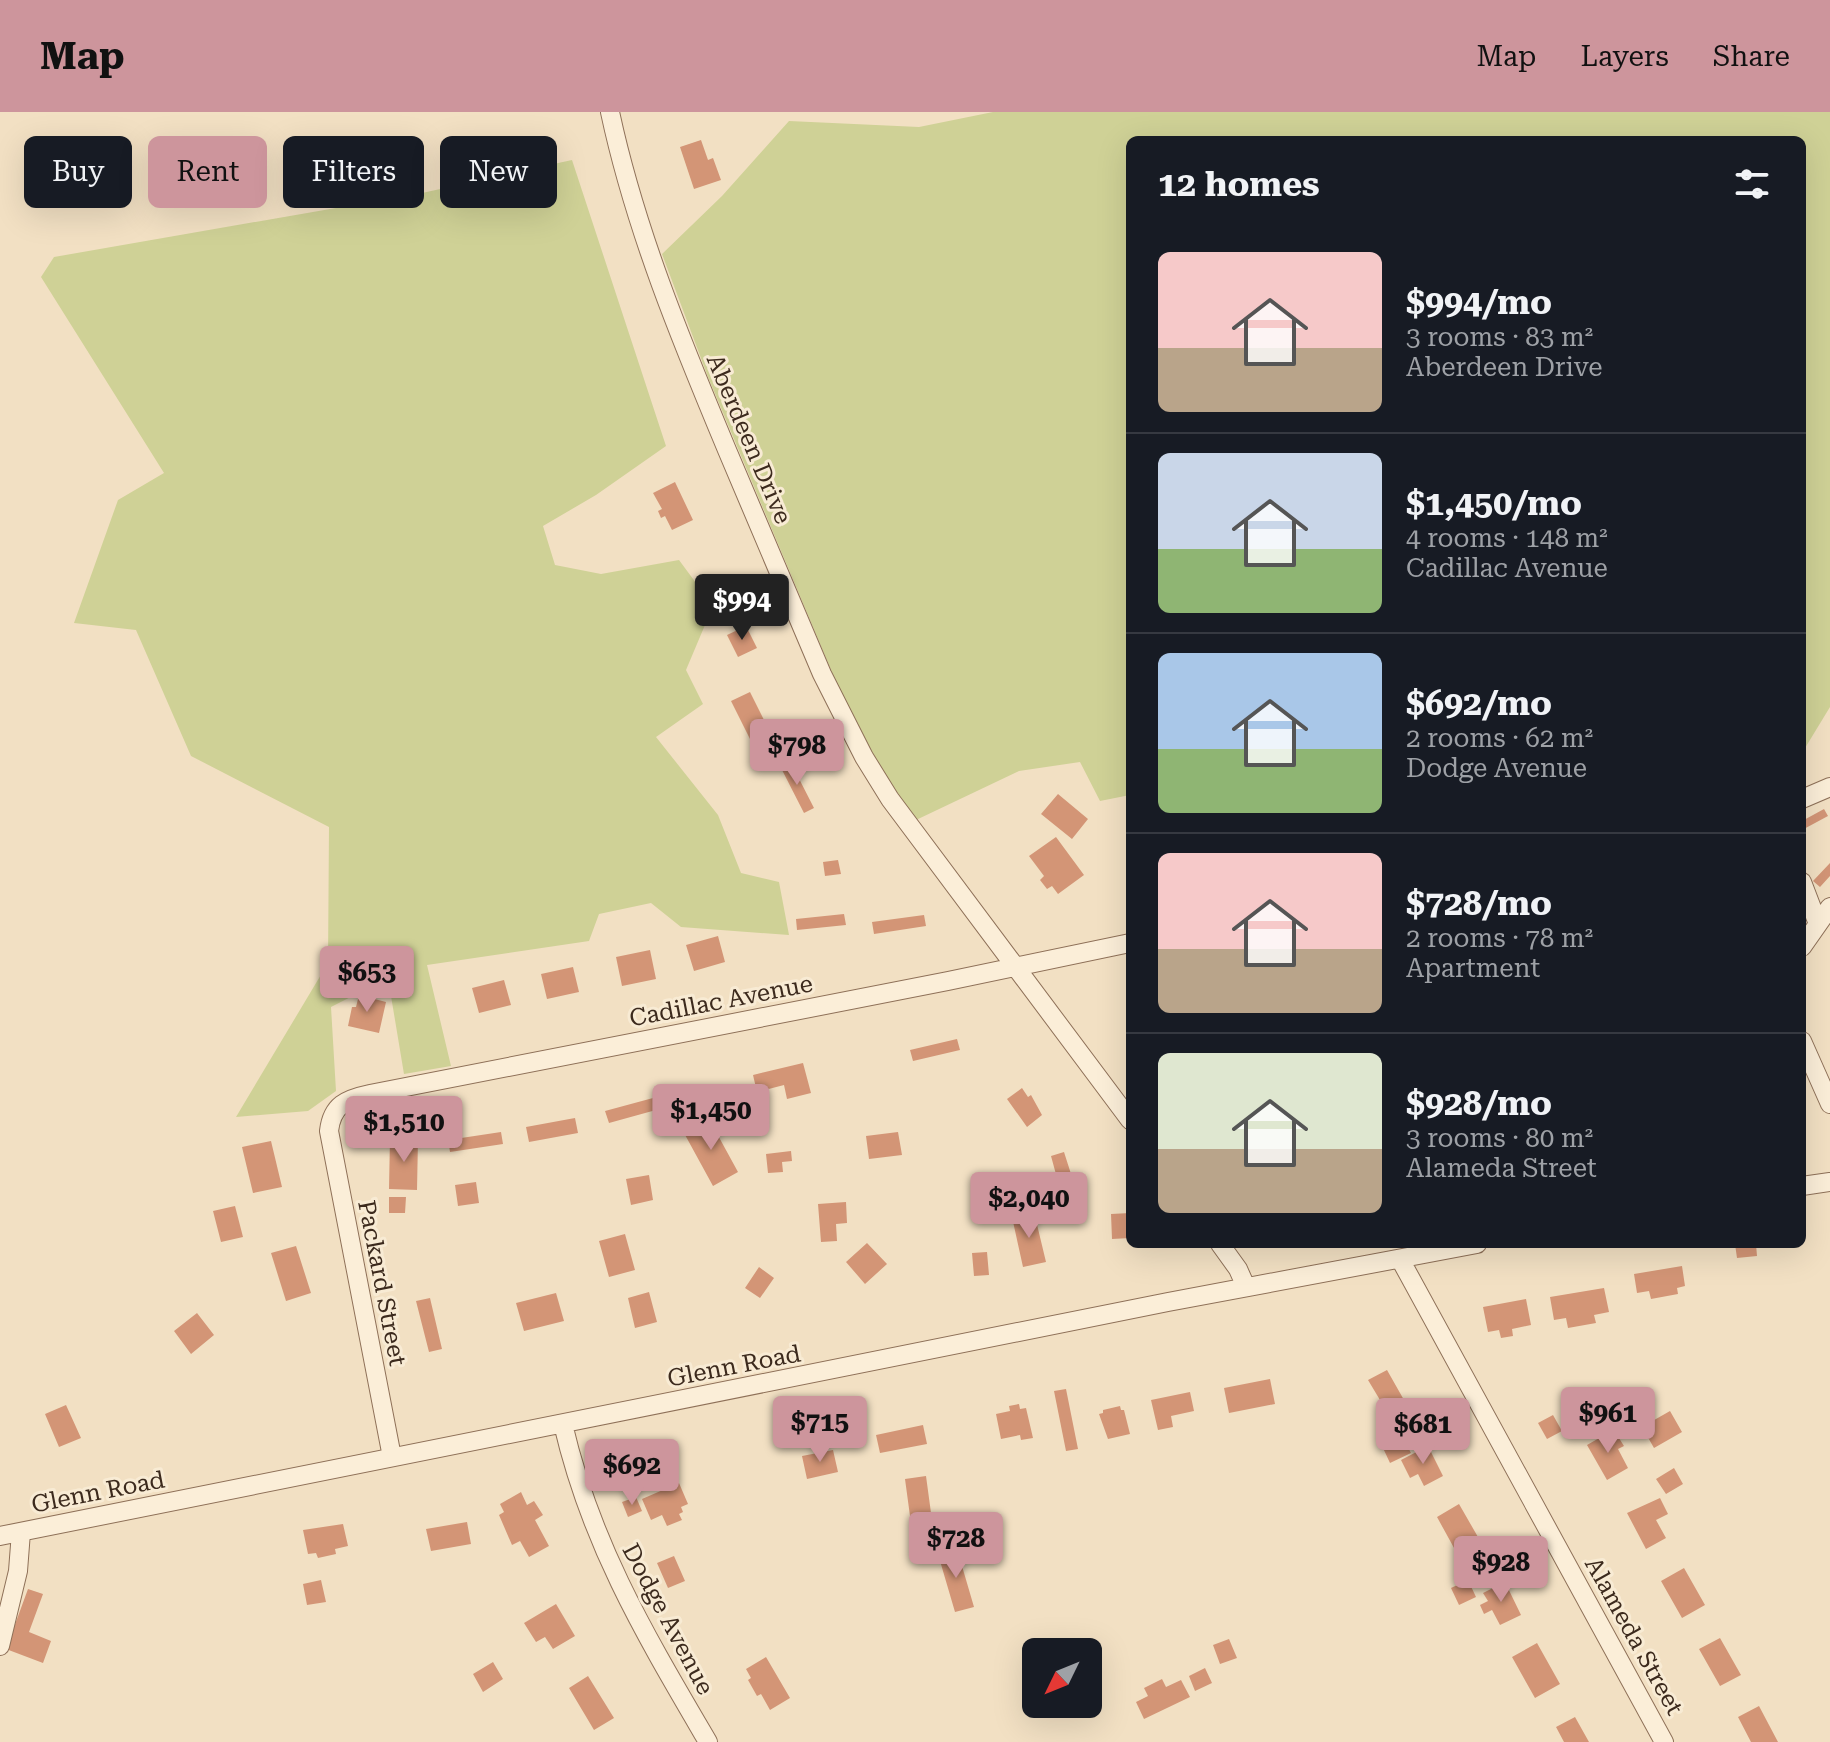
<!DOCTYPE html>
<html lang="en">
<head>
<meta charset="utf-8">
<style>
	body { margin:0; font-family:"Roboto Serif",serif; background:#242831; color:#f1f3f6; height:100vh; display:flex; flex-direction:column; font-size:30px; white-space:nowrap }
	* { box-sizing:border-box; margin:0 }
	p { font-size:26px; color:#9ea1a6 }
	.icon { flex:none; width:44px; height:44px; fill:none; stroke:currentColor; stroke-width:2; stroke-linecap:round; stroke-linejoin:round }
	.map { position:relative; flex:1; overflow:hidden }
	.side { position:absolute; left:1126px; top:24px; width:680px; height:1112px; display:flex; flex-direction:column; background:#171b24; border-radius:12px; box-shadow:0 8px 32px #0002 }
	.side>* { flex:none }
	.guide { position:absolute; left:24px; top:24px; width:760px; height:72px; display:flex; gap:16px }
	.needle { width:52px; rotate:227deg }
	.tools { position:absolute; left:1022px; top:1526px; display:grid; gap:16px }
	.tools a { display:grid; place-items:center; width:80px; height:80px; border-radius:12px; background:#171b24; box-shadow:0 8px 32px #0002; font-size:40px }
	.price { position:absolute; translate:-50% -68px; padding:0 18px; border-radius:8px; background:#cd959c; color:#111; font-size:26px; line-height:52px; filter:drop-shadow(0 2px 4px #0008) }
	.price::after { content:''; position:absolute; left:50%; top:48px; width:24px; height:18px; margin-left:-12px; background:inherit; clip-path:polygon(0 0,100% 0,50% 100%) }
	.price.active { background:#222; color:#fff }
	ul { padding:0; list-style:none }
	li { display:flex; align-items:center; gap:24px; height:200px; padding:0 32px }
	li+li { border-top:2px solid #363941 }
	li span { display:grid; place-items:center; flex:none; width:224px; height:160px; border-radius:12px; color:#555 }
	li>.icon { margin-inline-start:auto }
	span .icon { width:96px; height:96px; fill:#fffc; stroke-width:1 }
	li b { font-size:34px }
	h2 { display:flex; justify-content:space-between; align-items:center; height:96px; padding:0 32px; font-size:34px }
	.pill { padding:0 28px; border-radius:12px; background:#171b24; box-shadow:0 8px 32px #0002; font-size:28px; line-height:72px }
	.pill.active { background:#cd959c; color:#111 }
	header { display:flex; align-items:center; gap:48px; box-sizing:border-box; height:112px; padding:0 40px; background:#cd959c; color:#111 }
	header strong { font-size:38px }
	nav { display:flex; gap:44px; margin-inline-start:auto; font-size:28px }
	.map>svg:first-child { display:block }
	.green { fill:#cfd196 }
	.building { fill:#d39576 }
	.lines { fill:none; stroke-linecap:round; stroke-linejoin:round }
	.minor-casing { stroke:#8e7058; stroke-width:20 }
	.minor { stroke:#fbeed8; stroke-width:18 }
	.labels { text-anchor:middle; stroke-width:6; stroke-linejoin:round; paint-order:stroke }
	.street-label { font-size:24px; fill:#3c2a1d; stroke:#f8ebd4 }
</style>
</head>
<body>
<header>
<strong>Map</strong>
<nav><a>Map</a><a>Layers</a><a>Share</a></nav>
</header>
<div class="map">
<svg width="1830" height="1630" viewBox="0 0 1830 1630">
	<rect width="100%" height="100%" fill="#f2e0c3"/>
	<path class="green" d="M993,0H1830V595L1802,641V28H1130V683L1100,689L1080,650L1019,659L916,708L897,682L849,601L708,265L662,142L722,84L789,9L919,15Z
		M572,48L666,334L596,383L543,414L555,453L601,462L679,448L713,494L686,558L703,592L656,625L718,703L741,761L779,770L789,823L681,815L651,791L599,802L589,829L427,853L451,954L404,962L388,866L331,895L336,979L308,999L236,1005L328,851L329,715L191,644L136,518L74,511L118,388L164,361L41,165L54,145L422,81Z"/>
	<path class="building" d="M701,28L708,48L713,46L721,68L694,77L680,35Z
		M675,370L693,408L672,418L665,404L661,406L658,399L662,397L653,381Z
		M746,514L757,536L738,545L727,523Z
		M750,580L771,622L752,631L731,589Z
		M790,649L814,696L804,701L780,654Z
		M1058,682L1088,707L1072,727L1041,702Z
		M1824,697L1828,704L1802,718V709Z
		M1056,725L1084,763L1058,782L1052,774L1047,777L1040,768L1044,764L1029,744Z
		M838,748L841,762L825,764L823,750Z
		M1830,751V764L1820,775L1813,769Z
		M844,802L846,813L797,818L796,807Z
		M924,803L926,814L874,822L872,810Z
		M718,824L725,850L694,859L686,833Z
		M650,838L656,867L622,874L616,845Z
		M573,855L579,880L547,887L541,862Z
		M504,868L511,893L479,901L472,876Z
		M359,883L386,890L379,921L348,914L352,895H356Z
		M957,927L960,938L913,949L910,938Z
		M803,951L811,981L787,987L784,973L757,980L753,963Z
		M1022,976L1028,985L1031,983L1042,1003L1027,1015L1007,987Z
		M653,986L656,998L609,1011L605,999Z
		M575,1006L578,1021L529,1030L526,1015Z
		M709,1007L738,1060L713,1074L684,1021Z
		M501,1020L503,1032L450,1040L448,1028Z
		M898,1020L902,1043L869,1047L866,1024Z
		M390,1026L418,1027L417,1078L389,1077Z
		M271,1029L282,1075L253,1081L242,1035Z
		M791,1039L792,1049L782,1050L783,1060L768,1061L766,1042Z
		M1064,1040L1071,1062L1057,1066L1051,1044Z
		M649,1063L653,1088L631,1093L626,1067Z
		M476,1070L479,1091L458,1094L455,1073Z
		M389,1085H406L405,1101H389Z
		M846,1090L847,1111L836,1112L837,1129L821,1130L818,1092Z
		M235,1094L243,1125L221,1130L213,1099Z
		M1034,1100L1046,1150L1023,1155L1012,1105Z
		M1130,1101V1126L1112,1127L1111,1102Z
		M625,1122L635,1158L609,1165L599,1129Z
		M867,1131L887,1152L865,1172L846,1150Z
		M1735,1132H1756L1757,1144L1737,1146Z
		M296,1134L311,1181L286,1189L271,1141Z
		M987,1140L989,1163L974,1164L972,1141Z
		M1682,1154L1685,1174L1677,1176L1678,1182L1651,1187L1649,1179L1637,1181L1634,1162Z
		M759,1155L774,1166L760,1186L745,1176Z
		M1604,1176L1609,1200L1594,1203L1596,1211L1568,1216L1566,1206L1554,1208L1550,1185Z
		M649,1180L657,1210L635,1216L628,1186Z
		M556,1181L564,1209L524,1219L516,1191Z
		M430,1186L442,1237L429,1240L416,1189Z
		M1526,1187L1531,1213L1512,1217L1513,1224L1501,1226L1499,1218L1488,1220L1483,1195Z
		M197,1201L214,1223L191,1242L174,1219Z
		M1387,1258L1404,1288L1386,1298L1368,1268Z
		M1270,1267L1275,1292L1229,1301L1224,1276Z
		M1066,1277L1078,1337L1066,1339L1054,1279Z
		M1190,1280L1194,1299L1171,1304L1173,1315L1158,1318L1151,1288Z
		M1019,1292L1020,1297L1026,1296L1033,1326L1021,1328L1020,1323L1001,1327L996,1302L1010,1299L1009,1294Z
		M66,1293L81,1326L59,1335L45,1302Z
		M1120,1294L1121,1298H1124L1130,1322L1108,1327L1099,1302L1103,1301V1298Z
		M1670,1299L1682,1320L1654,1336L1642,1315Z
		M1553,1303L1562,1319L1547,1327L1538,1311Z
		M923,1313L927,1332L880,1341L876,1323Z
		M1608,1321L1611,1326L1617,1323L1624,1334L1618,1337L1628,1356L1607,1368L1587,1333Z
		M1403,1326L1411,1341L1390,1351L1383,1336Z
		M1428,1334L1443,1364L1424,1374L1418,1362L1410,1366L1401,1348Z
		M833,1338L838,1360L807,1367L802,1344Z
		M1674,1356L1683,1372L1666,1382L1656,1367Z
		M926,1364L931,1401L910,1404L905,1367Z
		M679,1371L688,1392L681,1395L683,1400L679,1402L682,1408L667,1414L662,1403L651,1408L642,1387Z
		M521,1380L527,1393L534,1389L543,1403L535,1408L549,1434L529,1445L520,1429L512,1433L499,1403L504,1400L500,1392Z
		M636,1385L642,1399L628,1405L622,1390Z
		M1660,1386L1668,1402L1656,1408L1666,1426L1646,1437L1627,1401Z
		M1459,1392L1482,1432L1459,1445L1437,1405Z
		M467,1410L471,1432L431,1439L426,1417Z
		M343,1412L348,1434L335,1437L336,1442L318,1446L316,1441L308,1442L303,1418Z
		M957,1437L974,1495L955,1500L938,1442Z
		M674,1444L685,1469L668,1476L657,1451Z
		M1684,1456L1705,1493L1682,1506L1661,1469Z
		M321,1468L326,1490L307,1493L303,1472Z
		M1468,1468L1476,1485L1459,1493L1451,1476Z
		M1505,1470L1521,1503L1500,1513L1492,1498L1484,1502L1480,1493L1488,1489L1483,1481Z
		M28,1477L43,1482L29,1520L51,1529L43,1551L6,1537Z
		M556,1492L575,1524L553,1537L545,1525L536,1530L524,1511Z
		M1720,1526L1741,1563L1720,1574L1699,1537Z
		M1229,1527L1237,1546L1220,1552L1213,1533Z
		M1537,1531L1560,1572L1535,1586L1512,1545Z
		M766,1545L790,1586L770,1598L761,1582L757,1584L748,1568L751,1566L746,1557Z
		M493,1550L503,1567L483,1580L473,1562Z
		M1205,1556L1212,1571L1195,1579L1189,1564Z
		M588,1564L614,1606L594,1618L569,1576Z
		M1162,1567L1166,1575L1181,1568L1190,1585L1144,1607L1136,1590L1148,1584L1144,1576Z
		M1759,1594L1778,1630H1751L1738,1605Z
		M1575,1605L1589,1630H1564L1556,1615Z"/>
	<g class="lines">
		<defs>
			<path id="minor" d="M610,0C635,117 681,228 727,338C759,412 790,487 822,562L864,645L890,687L1130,1008
				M1802,687L1830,675
				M1802,770L1818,812
				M1802,835L1830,795
				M1802,929L1830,992
				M1802,1074L1830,1070
				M1220,1132L1238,1157L1246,1175
				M1400,1147L1664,1630
				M563,1312C591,1433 646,1524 708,1630
				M392,1345L329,1019C332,993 346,987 370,982L948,869L1130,831
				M0,1424L1168,1190L1477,1132
				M0,1534L18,1459L21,1420"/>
		</defs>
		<use href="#minor" class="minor-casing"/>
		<use href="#minor" class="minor"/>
	</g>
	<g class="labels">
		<g class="street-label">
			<text transform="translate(749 327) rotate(67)" y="8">Aberdeen Drive</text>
			<text transform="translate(721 889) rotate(-11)" y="8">Cadillac Avenue</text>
			<text transform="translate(382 1171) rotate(79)" y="8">Packard Street</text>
			<text transform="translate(734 1254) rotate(-11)" y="8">Glenn Road</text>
			<text transform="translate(98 1380) rotate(-11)" y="8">Glenn Road</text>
			<text transform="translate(668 1507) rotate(62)" y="8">Dodge Avenue</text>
			<text transform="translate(1634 1524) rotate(61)" y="8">Alameda Street</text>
		</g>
	</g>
</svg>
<div class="tools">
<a><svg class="needle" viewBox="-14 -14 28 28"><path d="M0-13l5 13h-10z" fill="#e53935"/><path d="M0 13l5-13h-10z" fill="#9ea1a6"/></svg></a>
</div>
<b class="price active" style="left:742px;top:530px">$994</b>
<b class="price" style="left:797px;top:675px">$798</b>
<b class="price" style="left:367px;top:902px">$653</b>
<b class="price" style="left:711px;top:1040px">$1,450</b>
<b class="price" style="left:404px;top:1052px">$1,510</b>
<b class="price" style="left:1029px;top:1128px">$2,040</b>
<b class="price" style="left:1608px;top:1343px">$961</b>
<b class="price" style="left:820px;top:1352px">$715</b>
<b class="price" style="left:1423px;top:1354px">$681</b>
<b class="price" style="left:632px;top:1395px">$692</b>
<b class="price" style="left:956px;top:1468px">$728</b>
<b class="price" style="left:1501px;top:1492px">$928</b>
<div class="guide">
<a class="pill">Buy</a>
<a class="pill active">Rent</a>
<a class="pill">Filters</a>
<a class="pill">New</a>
</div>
<section class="side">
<h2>12 homes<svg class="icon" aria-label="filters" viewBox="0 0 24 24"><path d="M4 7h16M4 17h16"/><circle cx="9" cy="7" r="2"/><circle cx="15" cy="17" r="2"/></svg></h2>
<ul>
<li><span style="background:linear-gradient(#f6c9c9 60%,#b9a48a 0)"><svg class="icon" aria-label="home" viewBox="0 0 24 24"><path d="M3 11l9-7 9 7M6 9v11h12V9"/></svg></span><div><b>$994/mo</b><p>3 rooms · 83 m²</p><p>Aberdeen Drive</p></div></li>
<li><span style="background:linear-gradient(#c9d6e8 60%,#8fb573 0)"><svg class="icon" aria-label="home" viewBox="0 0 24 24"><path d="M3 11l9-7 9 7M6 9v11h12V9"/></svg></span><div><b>$1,450/mo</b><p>4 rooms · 148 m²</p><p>Cadillac Avenue</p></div></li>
<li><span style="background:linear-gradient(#a9c7e8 60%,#8fb573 0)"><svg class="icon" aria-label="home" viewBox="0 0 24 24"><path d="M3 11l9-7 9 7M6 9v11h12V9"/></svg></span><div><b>$692/mo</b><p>2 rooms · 62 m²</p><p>Dodge Avenue</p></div></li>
<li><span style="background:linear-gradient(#f6c9c9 60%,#b9a48a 0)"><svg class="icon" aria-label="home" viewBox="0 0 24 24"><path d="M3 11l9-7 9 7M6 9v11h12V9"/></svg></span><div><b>$728/mo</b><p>2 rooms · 78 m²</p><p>Apartment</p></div></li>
<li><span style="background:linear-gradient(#dfe7d0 60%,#b9a48a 0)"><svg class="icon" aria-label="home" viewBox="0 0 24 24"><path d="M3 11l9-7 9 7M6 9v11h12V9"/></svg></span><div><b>$928/mo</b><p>3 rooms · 80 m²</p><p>Alameda Street</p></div></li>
</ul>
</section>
</div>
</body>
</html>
